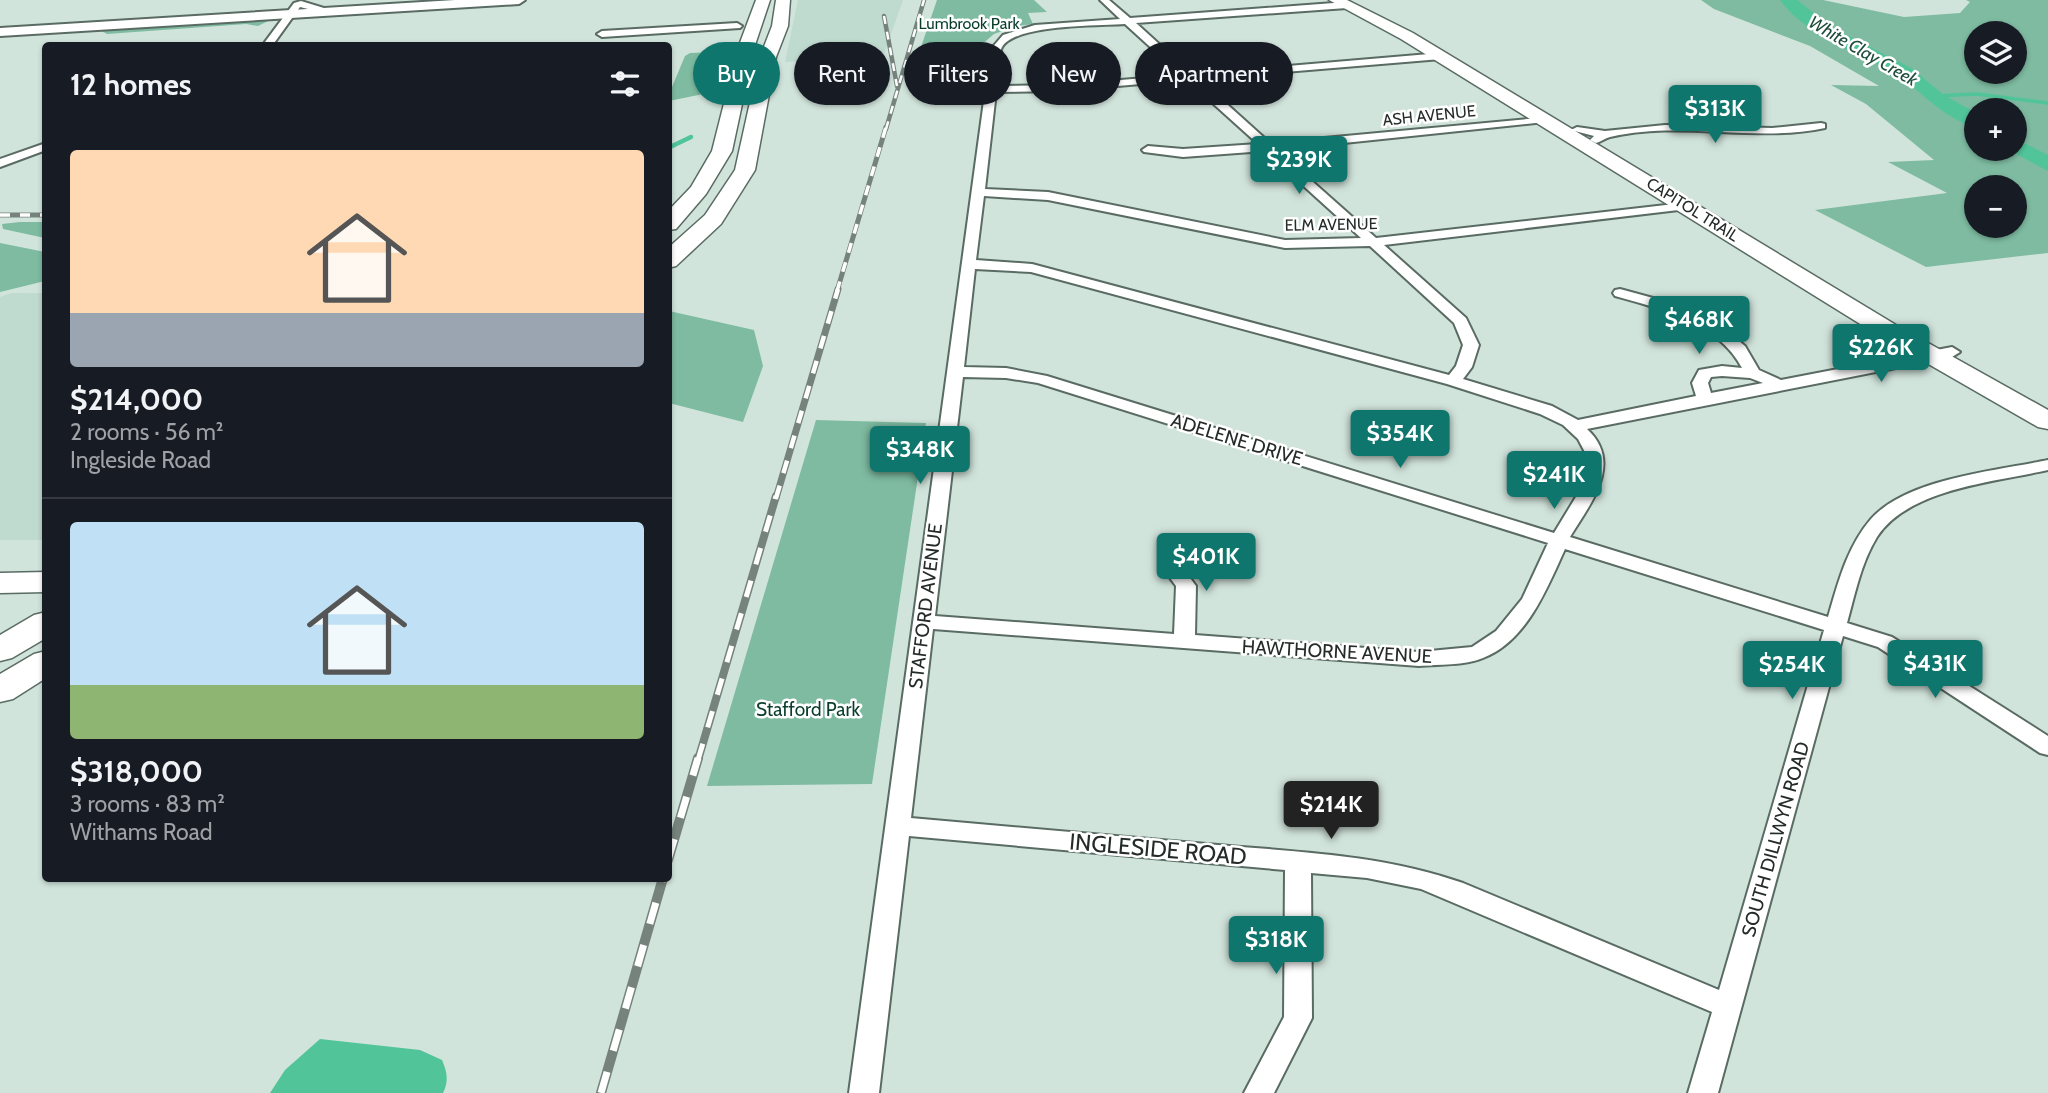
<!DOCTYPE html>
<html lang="en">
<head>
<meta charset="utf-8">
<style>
	body { margin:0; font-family:Cabin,sans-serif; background:#242831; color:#f1f3f6; height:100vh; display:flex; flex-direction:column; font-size:26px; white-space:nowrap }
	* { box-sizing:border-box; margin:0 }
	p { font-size:23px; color:#9ea1a6 }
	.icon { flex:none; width:38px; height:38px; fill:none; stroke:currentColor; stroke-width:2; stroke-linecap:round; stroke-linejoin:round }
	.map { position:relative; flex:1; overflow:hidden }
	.side { position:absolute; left:42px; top:42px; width:630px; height:840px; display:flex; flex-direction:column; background:#171b24; border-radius:7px; box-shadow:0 2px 5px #0004 }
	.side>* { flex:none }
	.top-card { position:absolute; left:693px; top:42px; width:665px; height:63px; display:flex; gap:14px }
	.buttons { position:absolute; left:1964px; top:21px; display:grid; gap:14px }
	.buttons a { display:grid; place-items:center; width:63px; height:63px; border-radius:50%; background:#171b24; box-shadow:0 2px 5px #0004; font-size:35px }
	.price { position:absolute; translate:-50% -60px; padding:0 16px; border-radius:7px; background:#0f766e; color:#fff; font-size:23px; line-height:46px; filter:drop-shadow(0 2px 4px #0008) }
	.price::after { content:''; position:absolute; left:50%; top:42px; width:21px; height:16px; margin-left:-10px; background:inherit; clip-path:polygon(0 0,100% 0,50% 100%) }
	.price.selected { background:#222; color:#fff }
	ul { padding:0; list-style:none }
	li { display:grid; align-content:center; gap:14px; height:371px; padding:0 28px }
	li+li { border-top:2px solid #363941 }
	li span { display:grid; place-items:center; height:217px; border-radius:7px; color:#555 }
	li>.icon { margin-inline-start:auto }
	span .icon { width:126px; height:126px; fill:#fffc; stroke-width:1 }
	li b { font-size:30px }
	h2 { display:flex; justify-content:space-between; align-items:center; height:84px; padding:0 28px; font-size:30px }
	.chip { padding:0 24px; border-radius:32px; background:#171b24; box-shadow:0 2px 5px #0004; font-size:24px; line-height:63px }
	.chip.selected { background:#0f766e; color:#fff }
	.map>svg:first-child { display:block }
	.built { fill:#bfdace }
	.green { fill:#7ebba1; fill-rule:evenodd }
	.water { fill:#51c49a }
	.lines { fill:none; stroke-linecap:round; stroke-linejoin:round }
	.stream-far1 { stroke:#51c49a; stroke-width:3.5 }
	.stream { stroke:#51c49a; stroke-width:4.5 }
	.river { fill:#51c49a; fill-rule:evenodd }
	.street-casing { stroke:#596b63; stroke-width:4 }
	.secondary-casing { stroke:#596b63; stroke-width:4 }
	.primary-casing { stroke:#596b63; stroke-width:3 }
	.street { fill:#fff; fill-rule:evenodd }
	.secondary { fill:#fff; fill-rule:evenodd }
	.primary { fill:#fff; fill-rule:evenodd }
	.rail-far4-casing { stroke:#76837d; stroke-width:4.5 }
	.rail-far3-casing { stroke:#76837d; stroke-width:5 }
	.rail-far2-casing { stroke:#76837d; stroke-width:7 }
	.rail-far1-casing { stroke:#76837d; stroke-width:8 }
	.rail-casing { stroke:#76837d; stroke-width:10 }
	.rail-far4 { stroke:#fff; stroke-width:2.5; stroke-dasharray:8; stroke-linecap:butt }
	.rail-far3 { stroke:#fff; stroke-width:3.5; stroke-dasharray:10; stroke-linecap:butt }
	.rail-far2 { stroke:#fff; stroke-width:4.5; stroke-dasharray:13; stroke-linecap:butt }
	.rail-far1 { stroke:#fff; stroke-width:5; stroke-dasharray:17; stroke-linecap:butt }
	.rail { stroke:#fff; stroke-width:7; stroke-dasharray:22; stroke-linecap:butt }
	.labels { text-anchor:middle; stroke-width:5; stroke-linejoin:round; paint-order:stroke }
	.far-park-label { font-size:16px; fill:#093d2c; stroke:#fff }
	.far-street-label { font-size:16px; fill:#242b28; stroke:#fff }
	.far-water-label { font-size:18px; font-style:italic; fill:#1e4d3c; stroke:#fff }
	.street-label { font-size:19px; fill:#242b28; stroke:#fff }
	.park-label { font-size:19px; fill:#093d2c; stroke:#fff }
	.near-street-label { font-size:23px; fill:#242b28; stroke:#fff }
</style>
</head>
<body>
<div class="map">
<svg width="2048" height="1093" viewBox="0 0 2048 1093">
	<rect width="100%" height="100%" fill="#d1e4db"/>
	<path class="built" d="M798,0H903L883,57L785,62Z
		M12,293H45V540H0V297Z"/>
	<path class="green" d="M937,0H1034L1047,12L1028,13L1033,24L1017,26L994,34L980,46L921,47Z
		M1701,0H1823L1904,17L1960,13L1970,2L1966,0H2048V253L1926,267L1815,210L1947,193L1888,162L1934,160L1866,104L1831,85L1879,86L1810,46L1714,9ZM1976,33H2014V72H1976ZM1976,110H2014V149H1976ZM1976,187H2014V226H1976Z
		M257,20L268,21L258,26L246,24L107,34L100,30Z
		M716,52L726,54L727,58L718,91L669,101V94L685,56L690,53Z
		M20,222H45V238L3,229L2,224Z
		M0,243L45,252V281L0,292Z
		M669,311L754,330L763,366L743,422L669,403Z
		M816,420L926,423L872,784L707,786Z"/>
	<path class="water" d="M320,1039L420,1050L442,1060C447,1072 449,1081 443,1093H270L285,1070Z"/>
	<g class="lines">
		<path class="stream-far1" d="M1934,96L1977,94L2048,103"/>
		<path class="stream" d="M668,148L691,137"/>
		<path class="river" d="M1780,0H1797L1833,28L1911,68L1944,95L1976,113V127C1944,119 1925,94 1899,77C1859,51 1809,39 1780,0Z
			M2014,138L2048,155V171L2007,149H2014Z"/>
		<defs>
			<path id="street" d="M1100,0H1109L1130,18L1347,2L1352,5L1347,8L1136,23L1192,74L1441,53L1446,56L1441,59L1199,79L1270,143L1549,117L1551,119L1545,122L1277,150L1376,238L1692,202L1693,205L1687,209L1384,245L1466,318L1479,345L1472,367L1463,379L1552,406L1578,420L1696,396L1692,383L1699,370L1722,366L1742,368C1718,322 1661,309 1615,296L1613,293L1615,290L1620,289L1675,304L1718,324L1745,346L1759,370L1781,380L1952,347L1960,352L1952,357L1587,429C1624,463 1590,504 1570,537L1828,617C1838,583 1847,547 1871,519C1908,478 1996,471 2048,460V470C1996,482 1909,488 1877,537C1861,563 1855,594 1847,623L1892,637L2048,736V755L2040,753L1878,647L1843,636L1718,1093H1688L1712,1012L1421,889L1367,878L1311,873L1312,1018L1274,1093H1244L1284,1017L1285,870L909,836L879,1093H849L991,49L1003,35L1035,25L1120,19ZM1125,24L1181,75L1060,85L997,86C998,75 997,57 1002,47C1016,24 1099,26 1125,24ZM1187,80L1258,144L1183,149L1148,146L1142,150L1144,152L1183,157L1265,151L1361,238L1285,240L1048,192L985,189L996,92L1060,91ZM984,196L1048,200L1285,248L1370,246L1454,323L1463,345L1456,366L1449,375L1032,264L976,260ZM975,269L1031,272L1447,384L1540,414L1563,425L1578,439L1587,456L1585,482L1554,533L1047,376L1006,368L964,367ZM1722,376L1750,378L1763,383L1711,393L1708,383L1711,377ZM963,377L1006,378L1038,383L1548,543L1522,599L1496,631L1472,647L1419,652L1195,635L1196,586L1176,559L1169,557L1159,563L1176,586L1174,634L935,616ZM1565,549L1824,630L1719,990L1463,883C1384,855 1301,852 1218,845C1115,836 1013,827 911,818L933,629L1419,666C1439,664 1465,666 1483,658C1527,641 1547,588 1565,549Z
				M301,1L337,12L332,15L300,7L272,46H262L294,3Z
				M737,23L742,26L740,28L602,37L597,34L602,31Z
				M1821,123L1825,124V128C1754,143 1680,120 1610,137C1605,138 1601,142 1596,143L1590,140L1594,136L1571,130L1577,127L1605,131L1665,125L1772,128Z
				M46,143V150L0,167V159Z"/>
			<path id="secondary" d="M455,0H525L519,4L0,36V28Z"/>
			<path id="primary" d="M756,0H770L754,48L732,151L706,194L676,229L668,230V211L691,187L712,151L738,48Z
				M776,0H790L788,26L776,57L755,170L721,224L676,266L668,268V248L705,215L735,170L760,57L772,26Z
				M1329,0H1347L1413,33L1896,325L2048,410V429L2038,427L1878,335L1401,39Z
				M46,572V592L0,593V573Z
				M46,612V638L12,658L0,661V635L34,615Z
				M46,651V678L13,699L0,702V674L34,654Z"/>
		</defs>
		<use href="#street" class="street-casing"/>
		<use href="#secondary" class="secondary-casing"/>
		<use href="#primary" class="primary-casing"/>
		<use href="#street" class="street"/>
		<use href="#secondary" class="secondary"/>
		<use href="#primary" class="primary"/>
		<defs>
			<path id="rail-far4" d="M884,16L897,86
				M886,129L924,0"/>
			<path id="rail-far3" d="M0,215H46
				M837,291L886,127"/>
			<path id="rail-far2" d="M776,498L838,289"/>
			<path id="rail-far1" d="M698,760L776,496"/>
			<path id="rail" d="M668,860L698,758
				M601,1093L663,878"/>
		</defs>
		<use href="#rail-far4" class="rail-far4-casing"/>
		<use href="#rail-far3" class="rail-far3-casing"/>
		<use href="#rail-far2" class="rail-far2-casing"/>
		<use href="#rail-far1" class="rail-far1-casing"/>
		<use href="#rail" class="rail-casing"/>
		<use href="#rail-far4" class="rail-far4"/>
		<use href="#rail-far3" class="rail-far3"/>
		<use href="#rail-far2" class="rail-far2"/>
		<use href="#rail-far1" class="rail-far1"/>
		<use href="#rail" class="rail"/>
	</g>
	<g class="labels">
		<g class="far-park-label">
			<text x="969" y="29">Lumbrook Park</text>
		</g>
		<g class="far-street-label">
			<text transform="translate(1429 115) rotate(-6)" y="6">ASH AVENUE</text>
			<text transform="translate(1693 209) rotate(32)" y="6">CAPITOL TRAIL</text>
			<text transform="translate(1331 224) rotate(-1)" y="6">ELM AVENUE</text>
		</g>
		<g class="far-water-label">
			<text transform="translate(1863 51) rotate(30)" y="6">White Clay Creek</text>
		</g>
		<g class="street-label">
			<text transform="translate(1237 439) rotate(17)" y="7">ADELENE DRIVE</text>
			<text transform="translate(925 606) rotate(-83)" y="7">STAFFORD AVENUE</text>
			<text transform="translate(1337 651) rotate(3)" y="7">HAWTHORNE AVENUE</text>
			<text transform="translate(1775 839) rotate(-74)" y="7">SOUTH DILLWYN ROAD</text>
		</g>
		<g class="park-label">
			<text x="808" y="716">Stafford Park</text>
		</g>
		<g class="near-street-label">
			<text transform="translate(1158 849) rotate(5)" y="8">INGLESIDE ROAD</text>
		</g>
	</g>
</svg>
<div class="buttons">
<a><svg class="icon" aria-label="layers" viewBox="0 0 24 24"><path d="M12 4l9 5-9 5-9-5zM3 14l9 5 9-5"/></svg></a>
<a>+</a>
<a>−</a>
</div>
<b class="price" style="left:1715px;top:145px">$313K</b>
<b class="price" style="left:1299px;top:196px">$239K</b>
<b class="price" style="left:1699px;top:356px">$468K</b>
<b class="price" style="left:1881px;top:384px">$226K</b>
<b class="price" style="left:1400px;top:470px">$354K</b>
<b class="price" style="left:920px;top:486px">$348K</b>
<b class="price" style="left:1554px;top:511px">$241K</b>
<b class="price" style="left:1206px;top:593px">$401K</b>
<b class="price" style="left:1935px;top:700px">$431K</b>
<b class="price" style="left:1792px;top:701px">$254K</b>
<b class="price selected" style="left:1331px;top:841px">$214K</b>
<b class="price" style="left:1276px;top:976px">$318K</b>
<div class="top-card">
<a class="chip selected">Buy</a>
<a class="chip">Rent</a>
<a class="chip">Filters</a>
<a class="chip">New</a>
<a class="chip">Apartment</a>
</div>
<section class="side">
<h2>12 homes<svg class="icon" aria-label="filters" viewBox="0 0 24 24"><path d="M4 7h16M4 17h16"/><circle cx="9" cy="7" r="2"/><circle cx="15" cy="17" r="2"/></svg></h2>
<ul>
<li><span style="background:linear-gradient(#ffd9b3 75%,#9aa5b1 0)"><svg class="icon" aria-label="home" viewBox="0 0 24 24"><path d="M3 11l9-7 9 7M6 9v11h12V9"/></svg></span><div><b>$214,000</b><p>2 rooms · 56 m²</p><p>Ingleside Road</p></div></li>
<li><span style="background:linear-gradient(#bfe0f5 75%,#8fb573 0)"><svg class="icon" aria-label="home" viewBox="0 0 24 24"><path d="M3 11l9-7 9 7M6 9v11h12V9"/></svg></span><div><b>$318,000</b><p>3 rooms · 83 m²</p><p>Withams Road</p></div></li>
</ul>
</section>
</div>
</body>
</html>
